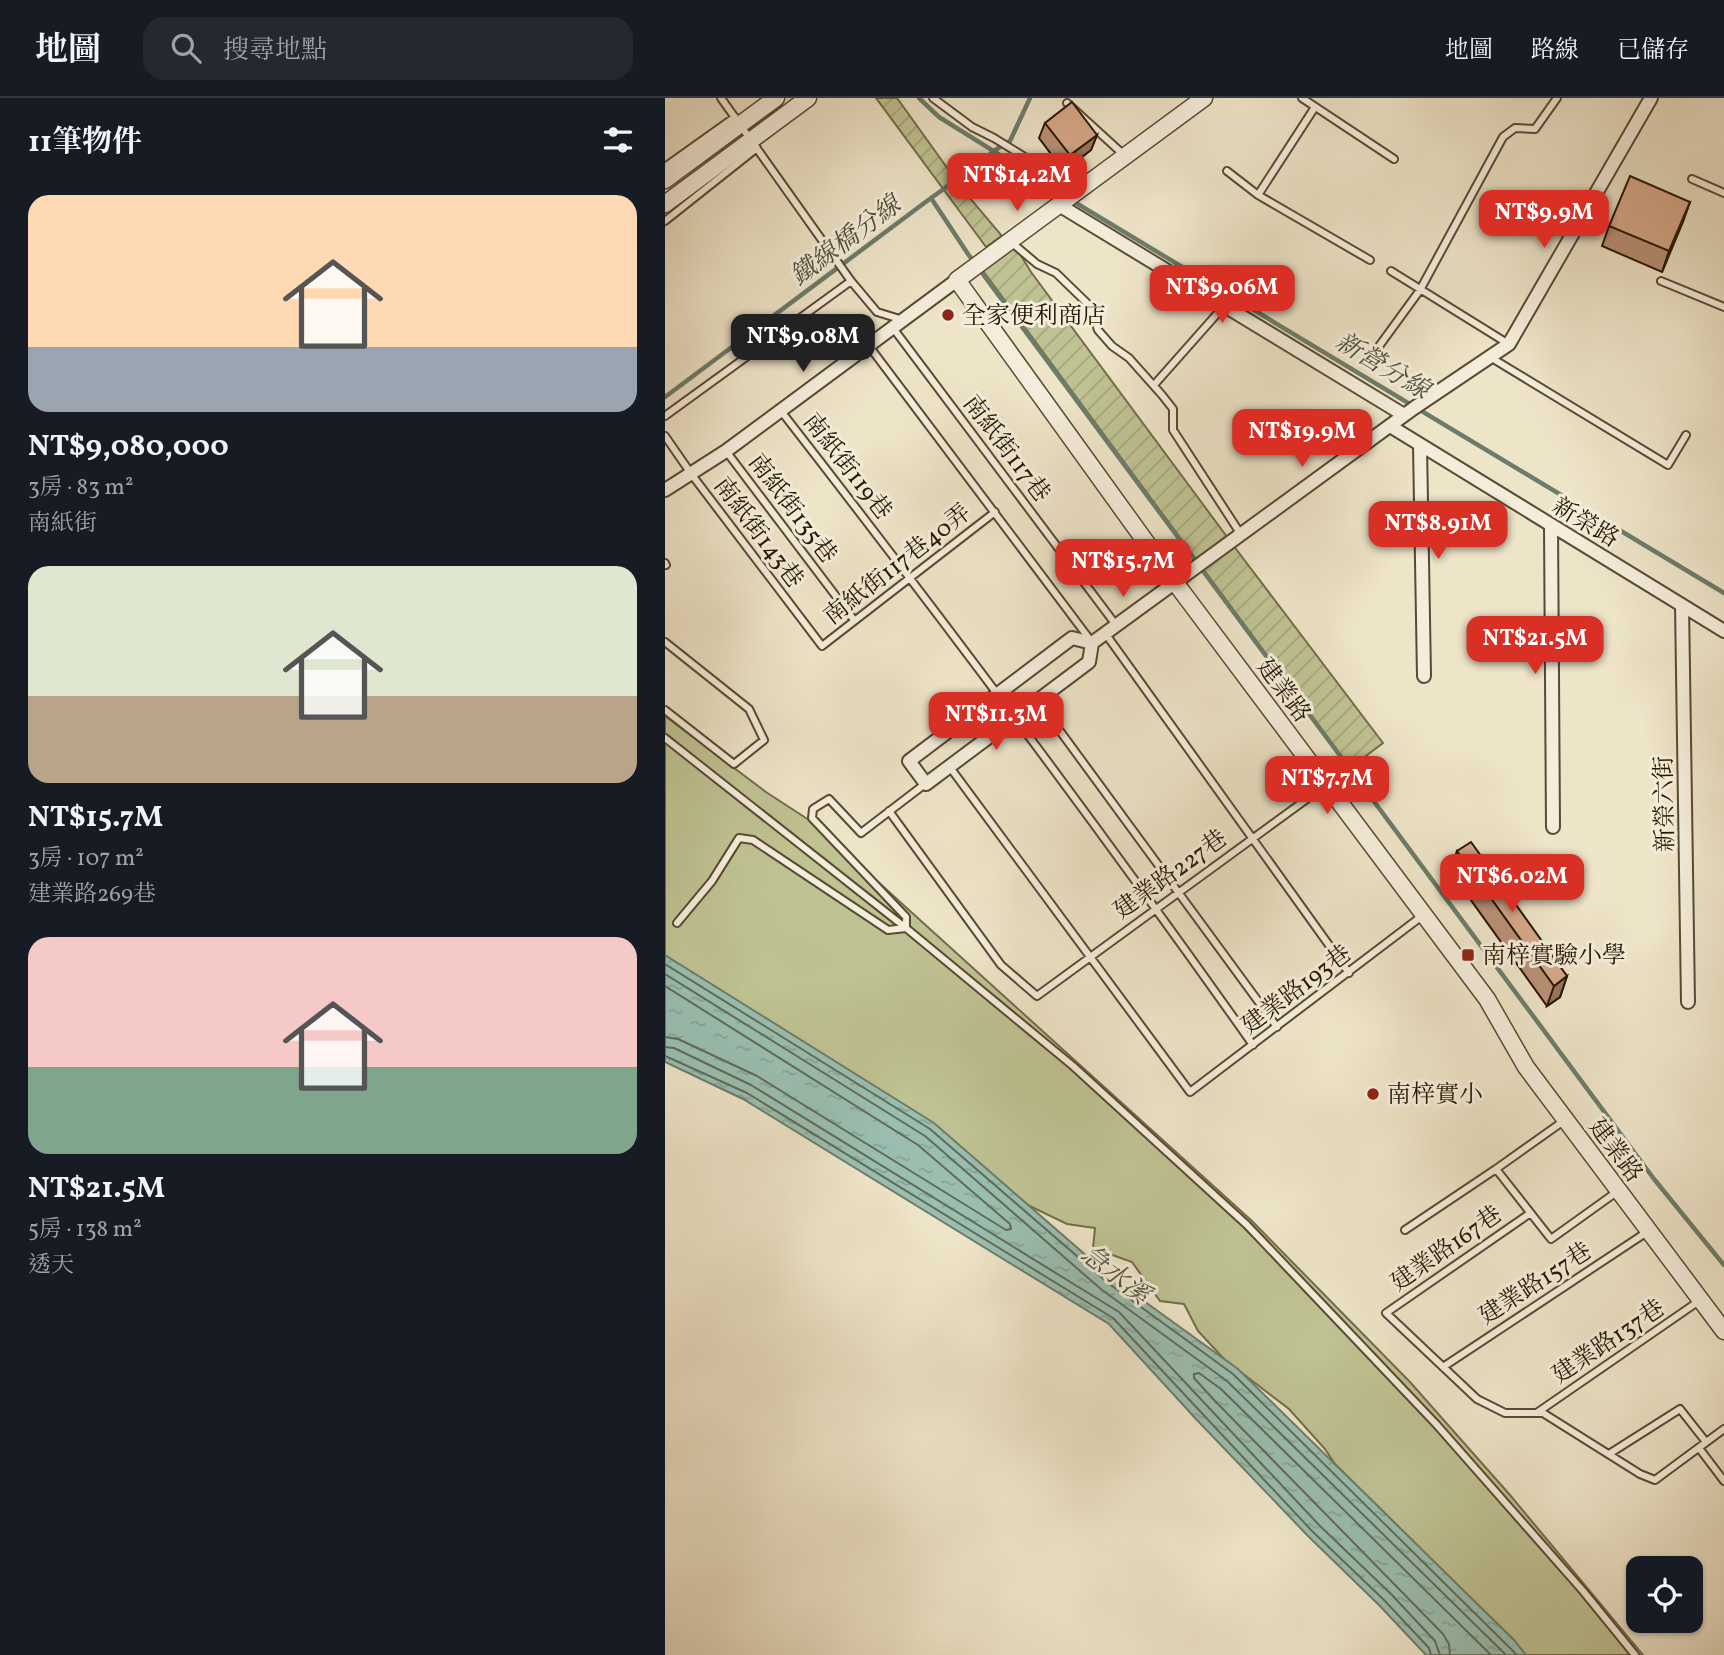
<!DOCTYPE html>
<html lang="zh-TW">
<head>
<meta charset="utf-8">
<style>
	body { margin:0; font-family:Vollkorn,"Noto Serif TC",serif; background:#242831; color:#f1f3f6; height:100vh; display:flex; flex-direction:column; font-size:26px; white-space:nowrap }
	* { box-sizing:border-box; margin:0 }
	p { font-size:23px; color:#9ea1a6 }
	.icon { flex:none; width:38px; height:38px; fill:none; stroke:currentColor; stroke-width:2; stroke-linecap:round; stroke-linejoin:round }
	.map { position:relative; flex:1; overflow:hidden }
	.sheet { display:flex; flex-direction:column; background:#171b24; width:665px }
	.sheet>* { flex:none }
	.buttons { position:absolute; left:961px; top:1458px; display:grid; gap:14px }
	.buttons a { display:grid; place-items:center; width:77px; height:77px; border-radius:14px; background:#171b24; box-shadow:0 2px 5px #0004; font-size:35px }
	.price { position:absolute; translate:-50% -60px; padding:0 16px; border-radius:14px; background:#d93025; color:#fff; font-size:23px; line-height:46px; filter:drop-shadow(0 2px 4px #0008) }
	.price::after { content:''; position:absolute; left:50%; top:42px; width:21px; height:16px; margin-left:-10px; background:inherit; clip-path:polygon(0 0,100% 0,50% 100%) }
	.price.active { background:#222; color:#fff }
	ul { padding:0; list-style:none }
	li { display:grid; align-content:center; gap:14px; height:371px; padding:0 28px }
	li span { display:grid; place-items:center; height:217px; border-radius:21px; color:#555 }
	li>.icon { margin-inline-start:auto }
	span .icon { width:126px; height:126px; fill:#fffc; stroke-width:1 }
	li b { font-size:30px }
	h2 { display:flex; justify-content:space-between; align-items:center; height:84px; padding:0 28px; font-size:30px }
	header { display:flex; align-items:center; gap:42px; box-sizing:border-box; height:98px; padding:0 35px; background:#171b24; border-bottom:2px solid #363941 }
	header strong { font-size:33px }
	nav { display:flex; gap:38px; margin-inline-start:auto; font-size:24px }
	.search { width:490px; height:63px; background:#242831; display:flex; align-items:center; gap:18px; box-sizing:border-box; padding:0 24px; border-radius:21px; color:#9ea1a6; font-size:26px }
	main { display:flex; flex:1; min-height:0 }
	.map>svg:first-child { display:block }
	.grass { fill:#bfc292; stroke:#736c49; stroke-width:2 }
	.garden { fill:url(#garden-furrows); stroke:#736c49; stroke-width:2 }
	.water { fill:url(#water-ripples); stroke:#6c7c6a; stroke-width:2 }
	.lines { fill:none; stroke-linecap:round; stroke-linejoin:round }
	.shore { stroke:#606b58; stroke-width:2 }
	.stream { stroke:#6c7c6a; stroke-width:4.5 }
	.service-casing { stroke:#594a32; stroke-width:10 }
	.minor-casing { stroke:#594a32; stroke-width:16 }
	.tertiary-casing { stroke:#594a32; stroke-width:19 }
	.service { stroke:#f4eddb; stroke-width:6 }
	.minor { stroke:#f4eddb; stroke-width:12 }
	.tertiary { stroke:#f4eddb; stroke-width:16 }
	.wall { fill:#b89075; stroke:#271700; stroke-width:2 }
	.shaded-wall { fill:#96765f; stroke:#271700; stroke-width:2 }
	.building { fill:#d6a888; stroke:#271700; stroke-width:2 }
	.poi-dot { fill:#8f2418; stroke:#f4eddb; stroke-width:2.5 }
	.labels { text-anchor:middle; stroke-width:6; stroke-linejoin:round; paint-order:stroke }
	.poi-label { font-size:24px; fill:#271700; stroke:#f4eddb; text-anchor:start }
	.street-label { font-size:24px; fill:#271700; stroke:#f4eddb }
	.water-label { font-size:26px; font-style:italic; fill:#4f523e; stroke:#f4eddb }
</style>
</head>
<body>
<header>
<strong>地圖</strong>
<div class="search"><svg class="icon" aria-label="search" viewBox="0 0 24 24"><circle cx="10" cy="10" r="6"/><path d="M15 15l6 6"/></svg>搜尋地點</div>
<nav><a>地圖</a><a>路線</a><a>已儲存</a></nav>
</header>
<main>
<section class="sheet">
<h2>11筆物件<svg class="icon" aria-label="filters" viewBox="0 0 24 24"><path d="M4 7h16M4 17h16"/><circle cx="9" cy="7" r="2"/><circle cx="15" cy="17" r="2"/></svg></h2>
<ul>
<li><span style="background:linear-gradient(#ffd9b3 70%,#9aa5b1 0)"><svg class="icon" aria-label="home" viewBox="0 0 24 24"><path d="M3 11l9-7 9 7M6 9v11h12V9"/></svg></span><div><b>NT$9,080,000</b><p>3房 · 83 m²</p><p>南紙街</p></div></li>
<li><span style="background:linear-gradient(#dfe7d0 60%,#b9a48a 0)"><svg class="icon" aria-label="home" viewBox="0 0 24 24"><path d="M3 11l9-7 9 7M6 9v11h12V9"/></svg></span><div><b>NT$15.7M</b><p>3房 · 107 m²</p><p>建業路269巷</p></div></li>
<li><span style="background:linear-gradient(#f6c9c9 60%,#7fa58c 0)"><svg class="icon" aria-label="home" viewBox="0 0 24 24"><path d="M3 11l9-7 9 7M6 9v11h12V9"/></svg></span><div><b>NT$21.5M</b><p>5房 · 138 m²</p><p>透天</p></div></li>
</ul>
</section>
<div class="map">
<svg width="1059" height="1557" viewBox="0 0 1059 1557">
	<defs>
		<pattern id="garden-furrows" width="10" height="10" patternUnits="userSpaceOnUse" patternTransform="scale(1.75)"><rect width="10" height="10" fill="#bfc292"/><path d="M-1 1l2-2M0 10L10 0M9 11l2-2" fill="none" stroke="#a4a67c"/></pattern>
		<pattern id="water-ripples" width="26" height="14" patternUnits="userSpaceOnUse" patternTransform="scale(1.75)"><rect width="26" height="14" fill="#9abfb1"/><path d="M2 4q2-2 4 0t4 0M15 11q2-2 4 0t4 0" fill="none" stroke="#85a396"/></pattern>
	</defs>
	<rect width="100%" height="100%" fill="#eee4c8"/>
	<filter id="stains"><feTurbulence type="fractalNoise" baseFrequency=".00286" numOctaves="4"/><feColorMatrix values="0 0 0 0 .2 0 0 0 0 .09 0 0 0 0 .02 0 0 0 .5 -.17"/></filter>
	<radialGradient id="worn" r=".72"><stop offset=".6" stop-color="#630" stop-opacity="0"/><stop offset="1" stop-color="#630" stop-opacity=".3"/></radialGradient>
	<path class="grass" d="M0,618L101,694L147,724L587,1123L745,1284L845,1397L978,1557H855L790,1492L747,1442L670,1366L660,1351L624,1311L560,1262L533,1233L519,1206L495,1203L467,1164L428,1150L430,1130L402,1126L267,1061L0,897Z"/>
	<path class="garden" d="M211,0H232L298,92L337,138L321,149Z
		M350,148L366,174L571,451L718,645L685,670L316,170Z"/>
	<path class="water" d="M0,857L269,1025L447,1180L573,1271L849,1542L861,1557H761L714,1507L643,1438L531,1321L444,1226L78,1001L0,964Z"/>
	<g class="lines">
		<path class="shore" d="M0,866L265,1031L443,1185L568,1276L852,1557
			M0,876L260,1038L437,1192L562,1283L841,1557
			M0,888L253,1047L345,1126L346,1131L341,1132L92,978L13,941L0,939
			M0,949L9,950L86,987L454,1214L654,1427L726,1496L770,1543L775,1557
			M0,958L82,995L448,1220L647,1433L719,1502L764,1550L766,1557
			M785,1557L784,1546L778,1536L550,1303L529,1280V1276L534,1275L556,1291L826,1557"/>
		<path class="stream" d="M254,0L274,19L399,97
			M266,100L303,156L989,1081L1059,1167
			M406,102L1059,495
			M0,299L266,100L321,61L327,54L345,43L365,0"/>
		<defs>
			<path id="service" d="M56,0L186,183L212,214L238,222
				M268,0L307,29L329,40L412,91
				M637,0L729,61
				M402,5L459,57
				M650,9L593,97L705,162
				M0,69L70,19
				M562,73L593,97
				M1027,81L1059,95
				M0,123L92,50
				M346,144L372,166L391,175L425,208L433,232L447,248L464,260L497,297L508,311V332L575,435
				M726,173L842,245
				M996,183L1059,209
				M228,230L451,527
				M204,248L426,543
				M712,251L755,192L838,39L850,30L870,31L892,0
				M825,259L1003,367L1021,337
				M489,287L559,208
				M116,313C278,521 436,732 588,947
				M0,318L186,183
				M0,338L27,377L157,548L330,414
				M61,353L189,522
				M0,465L1,467
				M440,535L684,875
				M0,544L84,611L99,642L69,666L0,612
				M373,603L612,929
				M0,640L241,830L408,968L582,1127L771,1326L918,1493L970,1557
				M284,668L525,994L757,818
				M224,713L336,867L372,898L661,687
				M12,825L47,783L74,740L88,742L223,832L241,830V819L147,720L148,711L164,701L196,735L260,686
				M900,1022L831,1071L886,1141L953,1093
				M864,1116L721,1215L812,1301L840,1315H878L975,1376L990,1382L1059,1331
				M740,1132L831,1071
				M778,1269L982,1134
				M873,1314L1034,1203
				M1034,1350L1059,1383
				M944,1356L1015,1311L1041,1344"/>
			<path id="minor" d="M394,107L739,317
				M725,328L1059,533
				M755,347L759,578
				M0,392L61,353L292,182
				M886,427L888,729
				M1017,507L1023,904
				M427,545L407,540L244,663L261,686L424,564L427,545L749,310L844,246L986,0"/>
			<path id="tertiary" d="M539,0L292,182L509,483L822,901L861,969L1059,1233
				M0,82L111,0
				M0,106L143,0"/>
		</defs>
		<use href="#service" class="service-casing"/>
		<use href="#minor" class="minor-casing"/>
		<use href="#tertiary" class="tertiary-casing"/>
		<use href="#service" class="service"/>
		<use href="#minor" class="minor"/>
		<use href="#tertiary" class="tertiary"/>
	</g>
	<path class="wall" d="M380,25L432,37L426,52L399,73L374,40Z
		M1025,104L997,174L937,148L944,128Z
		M792,753L902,878L895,899L882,908L785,773Z"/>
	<path class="shaded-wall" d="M432,37L426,52L399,73L405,57Z
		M1025,104L1018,124L997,174L1004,153Z
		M902,878L895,899L882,908L889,888Z"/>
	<path class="building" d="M407,4L432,37L405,57L380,25Z
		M965,78L1025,104L1004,153L944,128Z
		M806,744L902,878L889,888L792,753Z"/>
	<g class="poi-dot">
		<circle cx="283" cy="217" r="7"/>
		<rect x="796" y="850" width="14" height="14" rx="3.5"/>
		<circle cx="708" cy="996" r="7"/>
	</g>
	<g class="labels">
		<g class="poi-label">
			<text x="297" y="225">全家便利商店</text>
			<text x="817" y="865">南梓實驗小學</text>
			<text x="722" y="1004">南梓實小</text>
		</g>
		<g class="street-label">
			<text transform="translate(342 350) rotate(53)" y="8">南紙街117巷</text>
			<text transform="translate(183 368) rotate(52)" y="8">南紙街119巷</text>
			<text transform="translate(128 410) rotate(53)" y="8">南紙街135巷</text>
			<text transform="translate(921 424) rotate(31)" y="8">新榮路</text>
			<text transform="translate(94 434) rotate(53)" y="8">南紙街143巷</text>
			<text transform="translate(232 466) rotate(-38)" y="8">南紙街117巷40弄</text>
			<text transform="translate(619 592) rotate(53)" y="8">建業路</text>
			<text transform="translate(999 706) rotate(-91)" y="8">新榮六街</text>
			<text transform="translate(505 776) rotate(-36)" y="8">建業路227巷</text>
			<text transform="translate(631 891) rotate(-37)" y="8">建業路193巷</text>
			<text transform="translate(951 1052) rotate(53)" y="8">建業路</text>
			<text transform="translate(781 1150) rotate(-35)" y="8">建業路167巷</text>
			<text transform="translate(870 1185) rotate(-33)" y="8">建業路157巷</text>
			<text transform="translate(943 1243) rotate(-34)" y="8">建業路137巷</text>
		</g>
		<g class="water-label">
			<text transform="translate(180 142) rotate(-37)" y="9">鐵線橋分線</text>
			<text transform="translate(718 267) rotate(31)" y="9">新營分線</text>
			<text transform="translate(451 1176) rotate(38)" y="9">急水溪</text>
		</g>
	</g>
	<rect width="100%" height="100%" filter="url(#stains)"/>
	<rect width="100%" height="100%" fill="url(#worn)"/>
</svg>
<div class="buttons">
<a><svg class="icon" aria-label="locate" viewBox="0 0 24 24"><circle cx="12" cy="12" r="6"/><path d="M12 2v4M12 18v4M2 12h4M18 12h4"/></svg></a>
</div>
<b class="price" style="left:352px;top:115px">NT$14.2M</b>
<b class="price" style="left:879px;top:152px">NT$9.9M</b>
<b class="price" style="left:557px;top:227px">NT$9.06M</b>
<b class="price active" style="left:138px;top:276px">NT$9.08M</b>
<b class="price" style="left:637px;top:371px">NT$19.9M</b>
<b class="price" style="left:773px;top:463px">NT$8.91M</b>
<b class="price" style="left:458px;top:501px">NT$15.7M</b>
<b class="price" style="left:870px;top:578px">NT$21.5M</b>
<b class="price" style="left:331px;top:654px">NT$11.3M</b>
<b class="price" style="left:662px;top:718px">NT$7.7M</b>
<b class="price" style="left:847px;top:816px">NT$6.02M</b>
</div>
</main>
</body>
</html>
